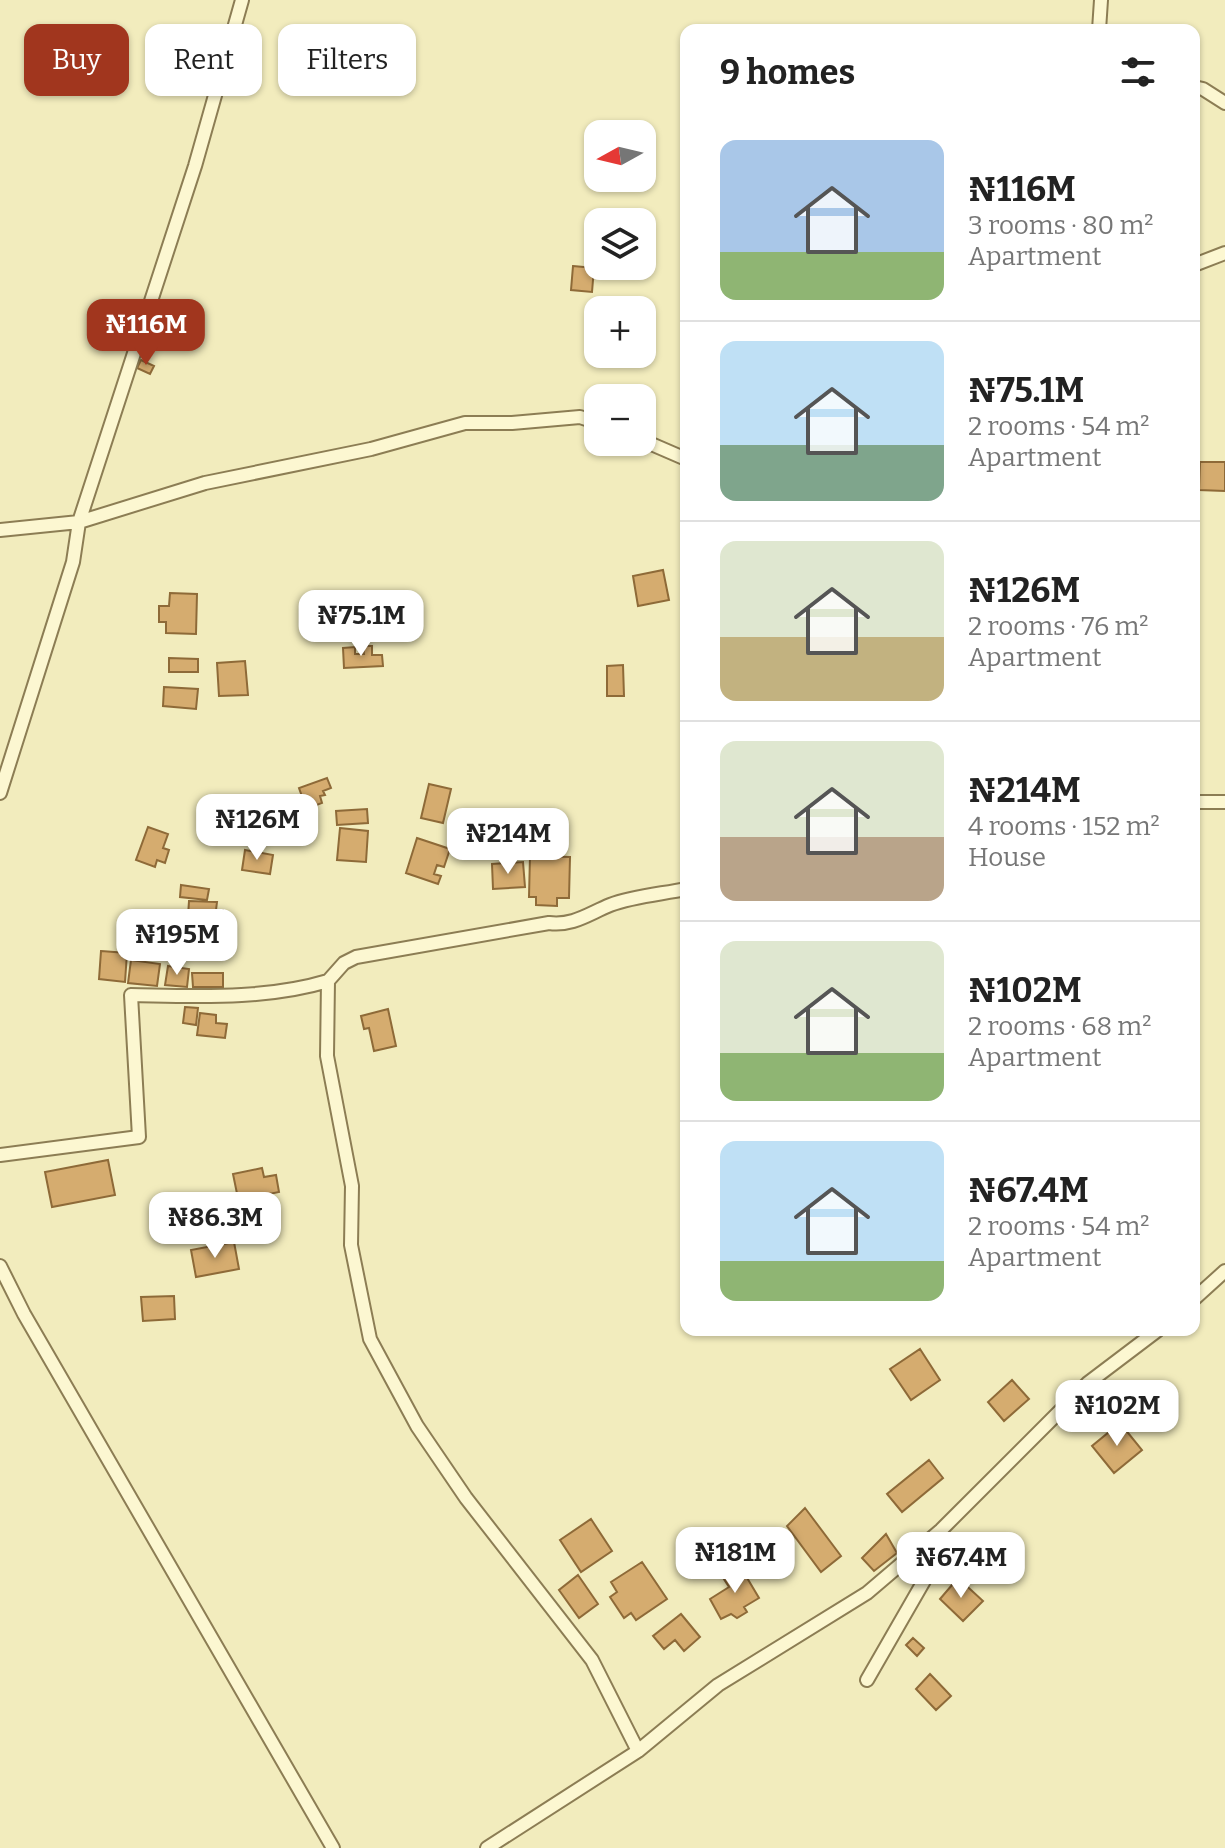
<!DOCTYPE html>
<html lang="en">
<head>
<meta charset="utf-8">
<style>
	body { margin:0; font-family:Bitter,serif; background:#f2f2f2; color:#222; height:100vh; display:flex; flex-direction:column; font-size:30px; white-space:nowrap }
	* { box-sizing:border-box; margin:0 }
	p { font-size:26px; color:#767676 }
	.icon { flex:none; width:44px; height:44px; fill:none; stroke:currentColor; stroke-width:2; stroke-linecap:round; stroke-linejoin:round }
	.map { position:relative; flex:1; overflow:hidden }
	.sheet { position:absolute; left:680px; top:24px; width:520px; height:1312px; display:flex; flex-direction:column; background:#fff; border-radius:16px; box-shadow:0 2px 6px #0004 }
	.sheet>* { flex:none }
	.hud { position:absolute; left:24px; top:24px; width:536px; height:72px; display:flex; gap:16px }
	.needle { width:52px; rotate:262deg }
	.buttons { position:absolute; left:584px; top:120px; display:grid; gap:16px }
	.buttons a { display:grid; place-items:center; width:72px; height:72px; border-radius:16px; background:#fff; box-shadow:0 2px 6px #0004; font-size:40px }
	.price { position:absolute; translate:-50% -68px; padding:0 18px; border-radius:16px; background:#fff; color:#222; font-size:26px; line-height:52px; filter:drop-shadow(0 2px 4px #0008) }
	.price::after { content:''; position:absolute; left:50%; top:48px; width:24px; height:18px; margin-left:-12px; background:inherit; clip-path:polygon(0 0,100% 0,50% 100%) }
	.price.on { background:#a1361e; color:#fff }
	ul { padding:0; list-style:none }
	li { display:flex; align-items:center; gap:24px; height:200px; padding:0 40px }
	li+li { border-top:2px solid #e0e0e0 }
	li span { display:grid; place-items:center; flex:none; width:224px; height:160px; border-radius:16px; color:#555 }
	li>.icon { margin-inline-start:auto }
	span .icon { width:96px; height:96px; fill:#fffc; stroke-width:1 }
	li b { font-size:34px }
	h2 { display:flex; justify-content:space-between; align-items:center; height:96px; padding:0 40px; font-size:34px }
	.pill { padding:0 28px; border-radius:16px; background:#fff; box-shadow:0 2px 6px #0004; font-size:28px; line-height:72px }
	.pill.on { background:#a1361e; color:#fff }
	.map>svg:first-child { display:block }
	.building { fill:#d5ac6f; stroke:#8e6a38; stroke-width:2 }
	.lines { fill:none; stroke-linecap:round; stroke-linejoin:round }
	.street-casing { stroke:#8c7d54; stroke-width:16 }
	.street { stroke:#fcf7d1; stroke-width:12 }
</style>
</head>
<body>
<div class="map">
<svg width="1225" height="1848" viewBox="0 0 1225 1848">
	<rect width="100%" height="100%" fill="#f2ecbd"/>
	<path class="building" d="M573,266L594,268L592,292L571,290Z
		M141,360L154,366L150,374L137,368Z
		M1200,462H1225V491L1199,490Z
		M663,570L669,600L638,606L633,576Z
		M170,593L197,594L196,634L166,633V622H159V606H169Z
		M363,646H372V655H382L383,666L344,668L343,648L355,647V654H364Z
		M169,658L198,659V672H169Z
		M245,661L248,695L219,696L217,663Z
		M623,665L624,696H607V666Z
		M164,687L198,689L196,709L163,706Z
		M327,778L331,788L323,791L325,795L320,796L322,803L314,806L312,800L304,802L299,788Z
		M429,784L451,789L443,823L421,818Z
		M367,809L368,823L337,825L336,811Z
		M148,827L168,834L163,848L169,850L165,863L157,860L155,867L136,860Z
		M340,828L368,831L366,862L337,860Z
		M417,838L450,849L444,867L437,865L434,874L441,876L438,884L406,873Z
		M245,850L273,855L270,874L242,870Z
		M530,856L570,857L569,898H557V906L536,905V897H529Z
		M523,862L525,887L493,889L492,864Z
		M181,885L209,889L207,900L180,897Z
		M189,901L217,902L216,910H223L222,926L215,925V932L187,931Z
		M101,951L127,953L125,982L99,979Z
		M131,960L160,964L157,986L128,983Z
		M168,966L189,969L187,987L165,985Z
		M192,973H223V987H193Z
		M185,1007L198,1008L196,1025L183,1023Z
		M388,1009L396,1046L374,1051L369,1028L364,1029L361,1016Z
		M200,1013L216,1015V1023L227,1024L225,1038L197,1035Z
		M108,1160L115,1195L52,1207L45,1172Z
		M262,1168L264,1177L276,1175L279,1192L269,1194L273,1212L242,1218L233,1174Z
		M234,1242L239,1269L196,1277L191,1250Z
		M174,1296L175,1319L143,1321L141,1297Z
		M920,1349L940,1380L911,1400L890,1369Z
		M1012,1380L1029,1399L1004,1421L988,1402Z
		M1120,1423L1142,1450L1114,1473L1092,1446Z
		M929,1460L943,1478L902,1512L887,1494Z
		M805,1508L841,1556L821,1572L787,1526Z
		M591,1519L612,1551L581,1572L560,1540Z
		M783,1529L791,1546L767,1557L759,1540Z
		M886,1534L897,1553L874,1571L862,1558Z
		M642,1562L667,1599L636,1620L631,1613L624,1618L610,1597L617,1592L611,1582Z
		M740,1566L759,1598L744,1607L747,1612L737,1618L731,1614L721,1619L710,1599L729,1587L722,1576Z
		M578,1575L598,1604L579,1618L559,1590Z
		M958,1578L983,1601L963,1621L940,1599Z
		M681,1614L700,1637L684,1651L675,1640L664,1649L653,1636Z
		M913,1638L924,1648L917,1656L906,1645Z
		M930,1674L951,1696L936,1710L916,1689Z"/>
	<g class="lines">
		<defs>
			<path id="street" d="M1099,30L1101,0
				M1194,87L1203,89L1225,103
				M1194,265L1225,253
				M642,440L686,459
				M0,530L79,522L205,483L371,449L465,423H512L580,417L598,423
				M0,793L73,562L79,522L195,166L242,0
				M1194,802H1225
				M0,1155L139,1137L131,995C196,996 265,1000 328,981
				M0,1266L24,1314L333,1848
				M1194,1299L1225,1271
				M867,1680L944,1546L941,1530
				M638,1751L592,1660L466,1498L417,1426L370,1339L351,1245L352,1186L327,1056L328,981L344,963L356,957L549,923C573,926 588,914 610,905C633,896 662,894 686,889
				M487,1848L638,1751L718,1685L867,1593L941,1530L1088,1383L1158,1330"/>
		</defs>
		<use href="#street" class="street-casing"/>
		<use href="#street" class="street"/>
	</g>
</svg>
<div class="buttons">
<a><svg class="needle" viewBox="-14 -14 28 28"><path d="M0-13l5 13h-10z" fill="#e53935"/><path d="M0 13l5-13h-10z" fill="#767676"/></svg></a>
<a><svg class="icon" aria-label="layers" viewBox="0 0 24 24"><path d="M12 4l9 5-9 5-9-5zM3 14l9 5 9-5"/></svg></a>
<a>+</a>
<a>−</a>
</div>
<b class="price on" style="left:146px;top:367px">₦116M</b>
<b class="price" style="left:361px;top:658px">₦75.1M</b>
<b class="price" style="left:257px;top:862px">₦126M</b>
<b class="price" style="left:508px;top:876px">₦214M</b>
<b class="price" style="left:177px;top:977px">₦195M</b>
<b class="price" style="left:215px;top:1260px">₦86.3M</b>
<b class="price" style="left:1117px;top:1448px">₦102M</b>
<b class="price" style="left:735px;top:1595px">₦181M</b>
<b class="price" style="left:961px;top:1600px">₦67.4M</b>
<div class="hud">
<a class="pill on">Buy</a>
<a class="pill">Rent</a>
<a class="pill">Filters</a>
</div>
<section class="sheet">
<h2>9 homes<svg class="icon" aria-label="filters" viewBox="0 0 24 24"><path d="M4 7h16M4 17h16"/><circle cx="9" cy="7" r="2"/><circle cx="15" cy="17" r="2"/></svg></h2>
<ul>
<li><span style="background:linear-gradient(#a9c7e8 70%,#8fb573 0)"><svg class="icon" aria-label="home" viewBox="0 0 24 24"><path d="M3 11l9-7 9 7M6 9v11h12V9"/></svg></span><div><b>₦116M</b><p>3 rooms · 80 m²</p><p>Apartment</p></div></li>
<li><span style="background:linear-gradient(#bfe0f5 65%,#7fa58c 0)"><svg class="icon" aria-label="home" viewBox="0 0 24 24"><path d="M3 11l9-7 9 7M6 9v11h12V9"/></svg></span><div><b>₦75.1M</b><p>2 rooms · 54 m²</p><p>Apartment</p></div></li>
<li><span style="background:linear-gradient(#dfe7d0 60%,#c2b280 0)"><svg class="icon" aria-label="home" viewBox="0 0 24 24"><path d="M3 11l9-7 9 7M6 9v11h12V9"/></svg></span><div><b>₦126M</b><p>2 rooms · 76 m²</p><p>Apartment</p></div></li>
<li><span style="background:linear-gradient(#dfe7d0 60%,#b9a48a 0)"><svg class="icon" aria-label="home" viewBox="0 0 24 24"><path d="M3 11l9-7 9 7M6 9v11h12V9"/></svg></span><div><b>₦214M</b><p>4 rooms · 152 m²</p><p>House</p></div></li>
<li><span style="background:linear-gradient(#dfe7d0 70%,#8fb573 0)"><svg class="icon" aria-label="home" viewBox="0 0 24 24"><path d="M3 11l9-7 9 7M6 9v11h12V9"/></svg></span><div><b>₦102M</b><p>2 rooms · 68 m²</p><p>Apartment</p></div></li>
<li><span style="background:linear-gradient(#bfe0f5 75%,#8fb573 0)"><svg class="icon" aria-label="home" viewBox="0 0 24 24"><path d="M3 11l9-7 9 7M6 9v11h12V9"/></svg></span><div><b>₦67.4M</b><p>2 rooms · 54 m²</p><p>Apartment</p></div></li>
</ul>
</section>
</div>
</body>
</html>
